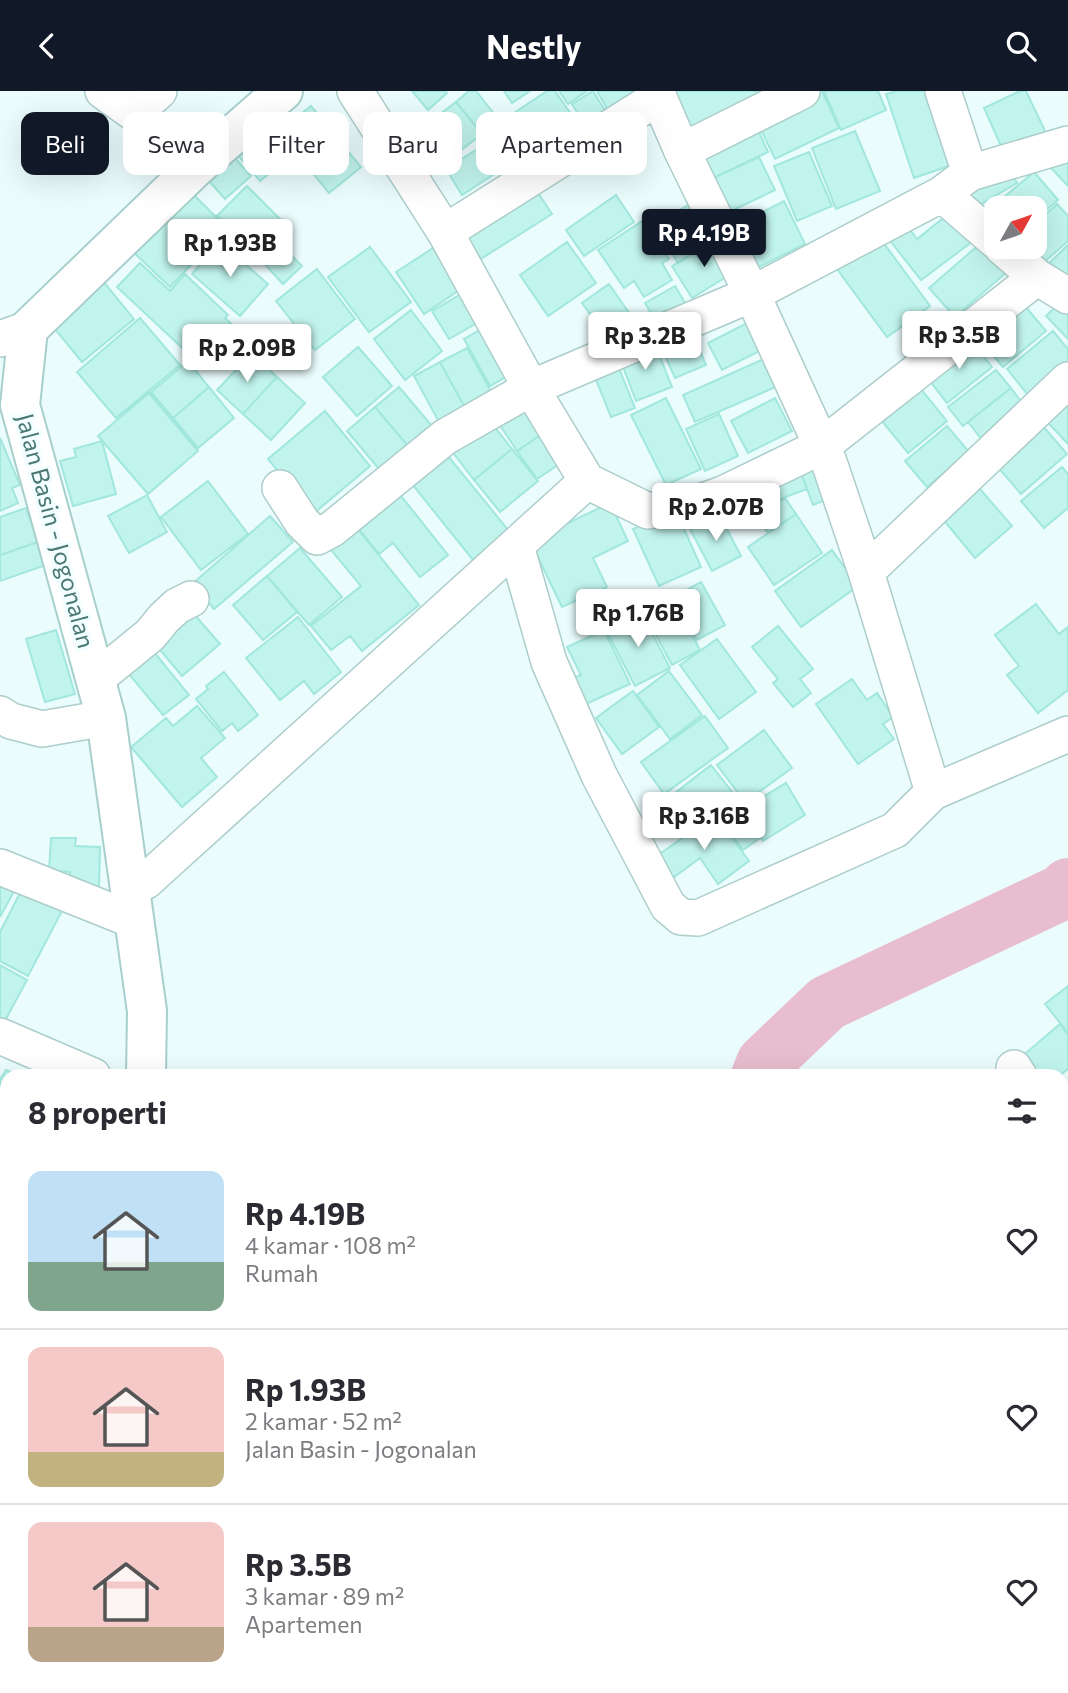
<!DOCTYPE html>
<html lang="id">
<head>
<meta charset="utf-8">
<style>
	body { margin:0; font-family:Commissioner,sans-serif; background:#f2f2f3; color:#2b2b33; height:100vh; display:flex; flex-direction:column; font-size:26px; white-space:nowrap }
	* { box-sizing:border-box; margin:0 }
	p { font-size:23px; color:#7c7c81 }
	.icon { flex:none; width:38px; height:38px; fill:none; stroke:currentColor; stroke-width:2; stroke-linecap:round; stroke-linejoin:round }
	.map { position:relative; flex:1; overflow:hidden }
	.side { position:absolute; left:0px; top:978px; width:1069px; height:625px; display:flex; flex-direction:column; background:#fff; border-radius:21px 21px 0 0; box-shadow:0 7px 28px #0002 }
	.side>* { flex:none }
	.guide { position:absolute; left:21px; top:21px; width:700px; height:63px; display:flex; gap:14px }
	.needle { width:46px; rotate:50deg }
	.tools { position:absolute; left:984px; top:105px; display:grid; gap:14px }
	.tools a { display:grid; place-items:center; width:63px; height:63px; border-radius:14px; background:#fff; box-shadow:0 7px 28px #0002; font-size:35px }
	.price { position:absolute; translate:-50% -60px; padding:0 16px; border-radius:7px; background:#fff; color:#222; font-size:23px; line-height:46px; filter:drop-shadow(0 2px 4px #0008) }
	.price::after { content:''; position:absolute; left:50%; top:42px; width:21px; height:16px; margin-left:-10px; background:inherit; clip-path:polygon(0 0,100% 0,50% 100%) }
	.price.active { background:#111827; color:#fff }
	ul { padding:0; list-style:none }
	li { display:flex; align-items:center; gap:21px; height:175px; padding:0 28px }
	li+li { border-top:2px solid #e1e1e2 }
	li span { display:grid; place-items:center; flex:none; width:196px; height:140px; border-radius:14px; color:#555 }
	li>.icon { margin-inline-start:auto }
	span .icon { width:84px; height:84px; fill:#fffc; stroke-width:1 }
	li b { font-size:30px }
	h2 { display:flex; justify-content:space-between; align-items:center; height:84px; padding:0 28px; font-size:30px }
	.chip { padding:0 24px; border-radius:14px; background:#fff; box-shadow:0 7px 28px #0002; font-size:24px; line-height:63px }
	.chip.active { background:#111827; color:#fff }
	header { display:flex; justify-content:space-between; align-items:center; height:91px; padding:0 28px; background:#111827; color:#fff; font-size:32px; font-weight:700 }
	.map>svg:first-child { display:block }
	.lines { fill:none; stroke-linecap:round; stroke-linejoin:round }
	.river { stroke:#e8bdce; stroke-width:56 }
	.building { fill:#c1f4ed; stroke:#a1e7dd; stroke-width:2 }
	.street-casing { stroke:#accecb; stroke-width:38 }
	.secondary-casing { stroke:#a7cfcc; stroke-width:42 }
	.street { stroke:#fff; stroke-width:35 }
	.secondary { stroke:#fff; stroke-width:38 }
	.labels { text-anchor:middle; stroke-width:7; stroke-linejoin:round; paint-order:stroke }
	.street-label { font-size:24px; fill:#4c7a72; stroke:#f2feff }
</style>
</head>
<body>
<header><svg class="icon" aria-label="back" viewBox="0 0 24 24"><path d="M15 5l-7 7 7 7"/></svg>Nestly<svg class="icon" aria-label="search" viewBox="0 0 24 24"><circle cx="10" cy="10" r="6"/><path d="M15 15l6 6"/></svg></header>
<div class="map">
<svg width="1068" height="1602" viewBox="0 0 1068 1602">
	<rect width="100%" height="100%" fill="#ebfcfd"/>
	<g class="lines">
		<path class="river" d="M759,985L764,972L827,912L1062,801L1068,795
			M384,1596L387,1602"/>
	</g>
	<path class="building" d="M412,0H445L447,2L428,19Z
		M469,0H476L499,29L482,43L456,11Z
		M504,0H530L512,12Z
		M547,0H555L580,36L542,63L514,22Z
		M559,0H587L568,13Z
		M593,0L607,23L586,35L572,13Z
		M597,0H648L609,21Z
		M675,0H764L689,51Z
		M808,0H822L839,37L775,68L755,26Z
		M824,0H878L886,19L841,39Z
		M897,0H931L955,73L914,87L886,3Z
		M1020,0H1026L1047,44L1005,64L984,17Z
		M456,11L482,43L461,59L435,27Z
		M311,15L361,76L329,102L288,52L298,44L289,33Z
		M261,28L292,64L260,90L230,55Z
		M517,31L538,61L511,80L490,51Z
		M755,32L768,61L709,89L695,60Z
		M855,40L880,100L836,118L812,57Z
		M485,53L502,78L462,104L446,78Z
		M227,58L251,85L225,108L201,81Z
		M1068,60V95L1051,77Z
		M809,61L832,115L797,130L774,75Z
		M759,66L775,99L723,124L707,90Z
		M1007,75L1017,92L971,119L961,101Z
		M1034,81L1058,109L1034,129V117H996V120L992,116Z
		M531,91L552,123L479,169L459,137Z
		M184,94L218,128L194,152L160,118Z
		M247,95L286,134L248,173L212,137L221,128L217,125Z
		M616,104L634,131L584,165L566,139Z
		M784,110L805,153L749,181L728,139Z
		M693,111L716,148L678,172L655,134Z
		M1057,113L1068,125V150L1042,173L1027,156H1034V134Z
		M951,121L973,150L921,189L884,142L902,128L917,148Z
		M162,123L202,162L170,196L129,157Z
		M644,129L669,168L662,172L672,189L644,206L634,190L624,197L598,159Z
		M877,143L930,215L887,246L834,174Z
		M716,148L736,180L692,207L672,175Z
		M444,150L471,191L424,223L396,181Z
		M220,151L268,193L240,225L192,183Z
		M567,151L596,192L548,225L520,184Z
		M982,151L1008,180L955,226L929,197Z
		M279,152L302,175L283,193L261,169Z
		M1068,154V188L1045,176Z
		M370,156L411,211L369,241L328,186Z
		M140,172L170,200L185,183L228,224L225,227L240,241L208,275L193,261L191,265L117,196Z
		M317,178L355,228L315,259L276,210Z
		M102,189L134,228L82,271L50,232Z
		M609,193L634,229L608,248L582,212Z
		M675,195L688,217L658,234L645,212Z
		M473,196L489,225L449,248L432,220Z
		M1066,206L1068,208V248L1046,225Z
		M1019,208L1046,240L1003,276L976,244Z
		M411,219L442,260L405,289L374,248Z
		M140,227L180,274L116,327L77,281Z
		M751,230L765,257L722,279L708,252Z
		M492,232L519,278L490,295L464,248Z
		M1053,240L1068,258V278L1032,309L1007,278Z
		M693,243L706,274L675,287L661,256Z
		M971,249L992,276L947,312L926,285Z
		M654,251L672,296L636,310L619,265Z
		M358,256L392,295L357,325L323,286Z
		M467,257L492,302L465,317L440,271Z
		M252,262L277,286L243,323L217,299Z
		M614,265L635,317L611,326L590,274Z
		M766,267L778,295L695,331L683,304Z
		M188,270L209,296L173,327L151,301Z
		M440,271L465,317L439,331L414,285Z
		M996,279L1011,297L963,335L948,316Z
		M277,286L305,312L271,349L243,323Z
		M916,292L947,330L908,362L877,324Z
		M1068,295V353L1039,322Z
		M209,296L234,327L198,357L173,327Z
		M399,296L437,341L413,361L375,316Z
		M1011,297L1026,317L983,350L968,331Z
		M149,302L198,360L148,403L98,345Z
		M529,306L551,337L517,360L496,328Z
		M666,307L701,378L666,394L631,324Z
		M775,307L792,340L748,362L731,330Z
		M375,316L413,361L385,385L347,340Z
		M325,320L370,375L313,423L268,368Z
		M719,323L738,365L705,380L686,338Z
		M1036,327L1067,363L1021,403L990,367Z
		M489,329L512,358L474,389L451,359Z
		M947,335L969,361L927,396L905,370Z
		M551,337L570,366L537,388L517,360Z
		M0,347L20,394L12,397L18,412L0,420Z
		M102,350L116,403L73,415L60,370L76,366L74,358Z
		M439,354L509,440L473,469L404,383Z
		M512,358L538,390L500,421L474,389Z
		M819,362L836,405L813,414L797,371Z
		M797,371L807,398L767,413L757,387Z
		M1062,376L1068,383V417L1044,437L1021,410Z
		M208,390L248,443L201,479L161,426Z
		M973,390L1012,435L975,467L937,421Z
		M394,396L448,464L420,486L393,452L379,463L352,430Z
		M147,404L167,441L129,462L108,425Z
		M785,407L796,423L768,442L757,426Z
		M610,412L628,450L593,467L607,496L562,516L530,450Z
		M26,417L38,451L0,464V426Z
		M676,420L701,476L659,495L633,438Z
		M719,423L741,465L712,480L690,438Z
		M796,423L822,462L774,494L748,456Z
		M270,425L293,451L214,518L192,493Z
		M353,432L419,514L362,560L350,545L331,559L311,535L361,495L326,453Z
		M38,451L46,474L0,490V464Z
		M300,457L342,506L309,534L267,485Z
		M832,459L858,495L801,536L775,500Z
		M267,485L297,521L263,549L233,514Z
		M701,491L725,534L697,549L674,506Z
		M670,503L700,559L672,574L642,518Z
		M1036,513L1059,543L1068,536V599L1038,622L1007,584L1019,575L995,544Z
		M641,521L670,577L635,595L606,539Z
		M193,522L220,553L182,585L156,554Z
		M298,526L341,581L314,603L304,590L280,609L246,567Z
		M778,535L813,578L800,588L811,602L793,616L773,592L778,588L752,556Z
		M56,539L75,603L45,611L26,548Z
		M604,539L630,593L575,618L563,592L581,584L567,556Z
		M717,548L756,601L719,628L680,574Z
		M154,561L189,604L163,624L128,582Z
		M669,580L702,624L670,648L637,604Z
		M224,581L258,624L238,640L232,632L222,640L196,608L208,598L206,595Z
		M852,588L867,609L877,602L893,626L883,633L894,648L858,673L816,613Z
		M633,600L659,636L622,663L596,627Z
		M197,615L225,647L201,667L217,686L182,716L131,656L166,627L173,635Z
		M705,625L728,657L664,703L641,671Z
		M764,639L792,677L745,711L717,674Z
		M711,674L733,702L682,741L661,713Z
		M786,692L805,724L763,750L743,718Z
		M737,715L760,747L743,759L721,727Z
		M715,724L749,770L718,793L700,767L670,789L654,767Z
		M51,747H76L75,755L100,756L99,799L69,798L70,781L49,780Z
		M0,783L18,793L0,826Z
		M23,796L63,818L28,885L0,870V841Z
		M0,874L27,889L1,937L0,936Z
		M1068,895V942L1045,913Z
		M1060,933L1068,944V978L1059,985H1024L1013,973Z
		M6,979L17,985H7V1041L0,1037V989Z
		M1068,1011V1047L1062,1042V1015Z
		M0,1037L7,1041V1080L1,1091Z
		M0,1266L7,1270V1369L0,1382Z
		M7,1387V1596H12L9,1602H0V1399Z
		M125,1596H158L155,1602H137Z"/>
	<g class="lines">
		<defs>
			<path id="street" d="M103,0L134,22L186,70
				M656,0L682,60L752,203L829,371L866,481L933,701
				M943,0L970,82
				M134,22L159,0
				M682,60L802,0
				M942,103L996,150
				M445,141L659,6
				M1002,156L1037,186L1068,205
				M0,248L28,238
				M587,390L648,420L689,415L723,403L822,355L1037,186
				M280,397L302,431L317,446L332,438L445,346L531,297L752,203L942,103L970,82L1068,53
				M516,455L549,571L599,684L668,815L681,826L698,827L895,739L933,701L1068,643
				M866,481L1068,289
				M96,588L150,544L164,527L177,515L191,508
				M0,623L11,630L42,638L106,627
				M0,776L135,830
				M129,798L146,790L587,390L531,297L445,141L355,0
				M0,945L93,985
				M1014,977L1019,985
				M1062,1057L1068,1066
				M0,1110L7,1113
				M117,1596L129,1602"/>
			<path id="secondary" d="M146,985L147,920L106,627L20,314L28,238L195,77L283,0
				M43,1602L47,1596"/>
		</defs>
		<use href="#street" class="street-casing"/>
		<use href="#secondary" class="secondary-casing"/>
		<use href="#street" class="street"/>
		<use href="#secondary" class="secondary"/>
	</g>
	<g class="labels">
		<g class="street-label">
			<text transform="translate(55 440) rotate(75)" y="8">Jalan Basin - Jogonalan</text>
		</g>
	</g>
</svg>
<div class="tools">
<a><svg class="needle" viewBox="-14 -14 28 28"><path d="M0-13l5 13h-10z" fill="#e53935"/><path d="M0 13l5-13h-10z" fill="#7c7c81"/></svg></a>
</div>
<b class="price active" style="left:704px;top:178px">Rp 4.19B</b>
<b class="price" style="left:230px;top:188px">Rp 1.93B</b>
<b class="price" style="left:959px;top:280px">Rp 3.5B</b>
<b class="price" style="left:645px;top:281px">Rp 3.2B</b>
<b class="price" style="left:247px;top:293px">Rp 2.09B</b>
<b class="price" style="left:716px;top:452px">Rp 2.07B</b>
<b class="price" style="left:638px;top:558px">Rp 1.76B</b>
<b class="price" style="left:704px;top:761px">Rp 3.16B</b>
<div class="guide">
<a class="chip active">Beli</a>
<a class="chip">Sewa</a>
<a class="chip">Filter</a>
<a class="chip">Baru</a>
<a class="chip">Apartemen</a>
</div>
<section class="side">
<h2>8 properti<svg class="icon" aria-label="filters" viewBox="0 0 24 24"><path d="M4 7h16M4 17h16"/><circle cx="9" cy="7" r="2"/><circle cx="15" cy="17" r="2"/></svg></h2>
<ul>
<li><span style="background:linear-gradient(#bfe0f5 65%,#7fa58c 0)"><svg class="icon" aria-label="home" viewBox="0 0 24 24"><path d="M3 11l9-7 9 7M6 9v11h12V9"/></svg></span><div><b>Rp 4.19B</b><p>4 kamar · 108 m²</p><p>Rumah</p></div><svg class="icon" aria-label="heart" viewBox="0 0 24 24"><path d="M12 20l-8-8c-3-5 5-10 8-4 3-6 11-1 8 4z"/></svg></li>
<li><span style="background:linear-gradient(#f6c9c9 75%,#c2b280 0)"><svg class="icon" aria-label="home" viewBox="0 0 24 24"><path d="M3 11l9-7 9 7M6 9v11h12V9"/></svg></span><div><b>Rp 1.93B</b><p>2 kamar · 52 m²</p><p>Jalan Basin - Jogonalan</p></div><svg class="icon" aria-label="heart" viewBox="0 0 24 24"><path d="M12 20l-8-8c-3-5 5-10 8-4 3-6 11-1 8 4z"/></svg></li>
<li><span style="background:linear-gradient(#f6c9c9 75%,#b9a48a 0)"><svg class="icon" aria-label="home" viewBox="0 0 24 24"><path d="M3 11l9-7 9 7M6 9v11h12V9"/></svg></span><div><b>Rp 3.5B</b><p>3 kamar · 89 m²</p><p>Apartemen</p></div><svg class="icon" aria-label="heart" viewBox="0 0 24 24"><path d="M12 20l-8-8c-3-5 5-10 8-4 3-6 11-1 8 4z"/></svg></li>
</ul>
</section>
</div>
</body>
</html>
